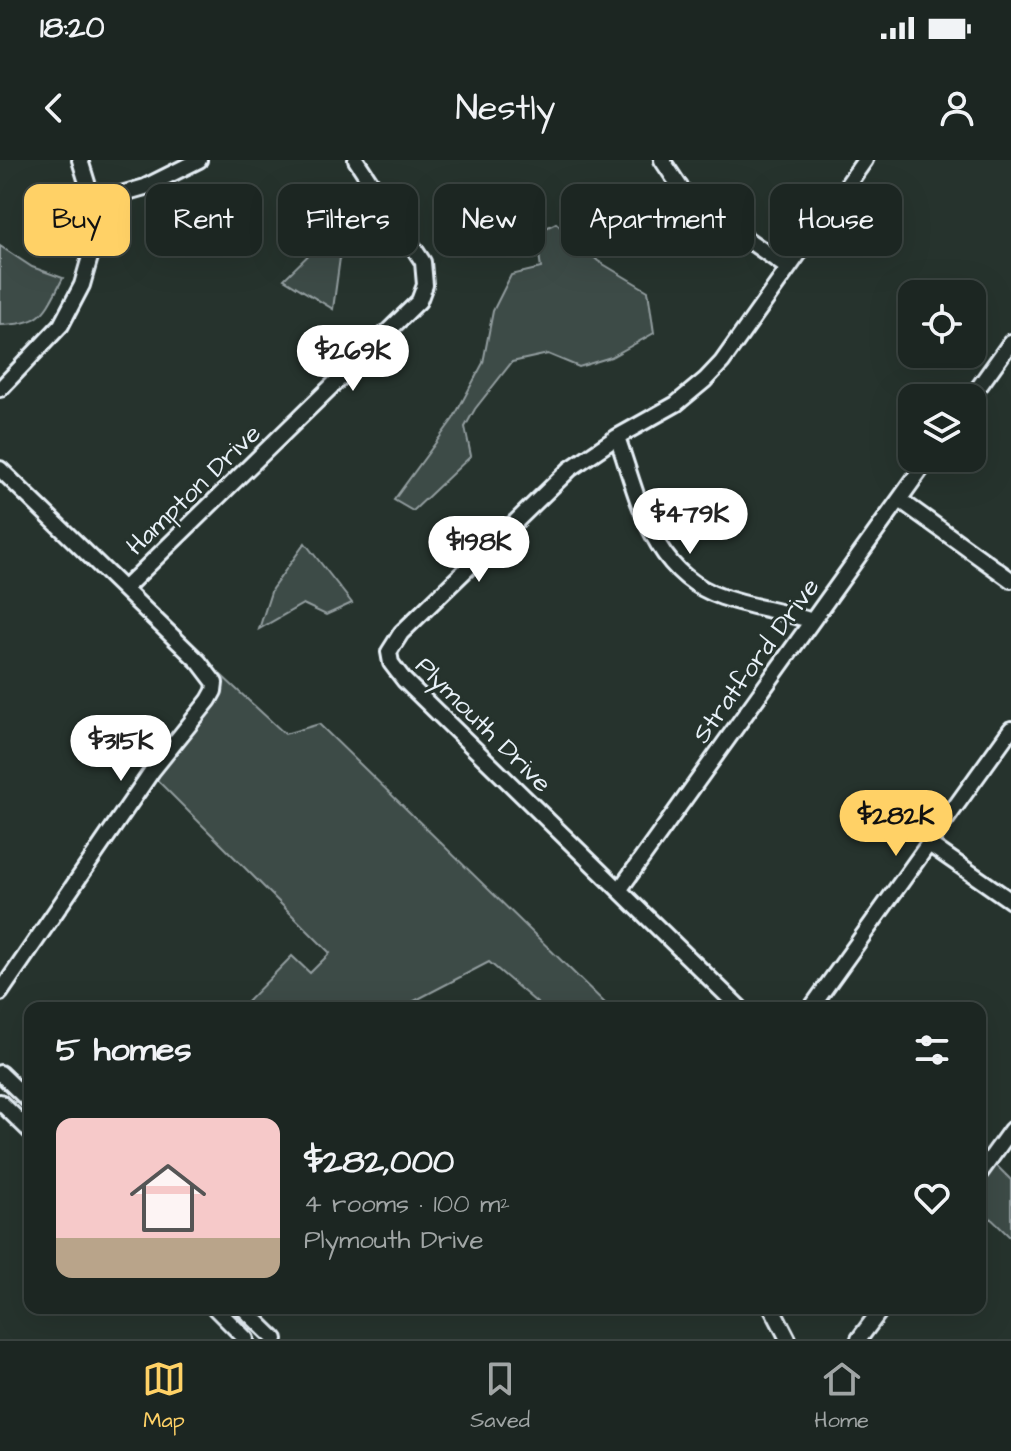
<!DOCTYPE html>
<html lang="en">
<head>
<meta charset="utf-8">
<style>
	body { margin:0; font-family:"Architects Daughter",sans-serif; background:#29322f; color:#f1f3f6; height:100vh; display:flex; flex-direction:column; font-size:30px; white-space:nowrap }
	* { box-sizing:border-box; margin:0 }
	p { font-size:26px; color:#a0a5a5 }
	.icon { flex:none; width:44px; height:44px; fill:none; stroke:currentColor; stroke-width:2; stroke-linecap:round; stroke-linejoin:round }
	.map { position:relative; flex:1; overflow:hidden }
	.details { position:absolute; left:24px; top:842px; width:962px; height:312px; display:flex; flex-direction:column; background:#1c2622; border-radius:16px; box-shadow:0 8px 32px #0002,0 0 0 2px #3a4340 }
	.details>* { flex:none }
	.top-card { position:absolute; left:24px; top:24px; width:964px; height:72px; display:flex; gap:16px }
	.fabs { position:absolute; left:898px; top:120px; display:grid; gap:16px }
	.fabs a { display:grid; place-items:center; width:88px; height:88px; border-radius:16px; background:#1c2622; box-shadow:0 8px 32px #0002,0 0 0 2px #3a4340; font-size:40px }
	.price { position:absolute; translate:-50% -68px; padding:0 18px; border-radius:28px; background:#fff; color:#222; font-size:26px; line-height:52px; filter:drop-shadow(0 2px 4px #0008) }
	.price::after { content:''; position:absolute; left:50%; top:48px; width:24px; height:18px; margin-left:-12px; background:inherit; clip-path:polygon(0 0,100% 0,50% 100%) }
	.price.selected { background:#ffd166; color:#111 }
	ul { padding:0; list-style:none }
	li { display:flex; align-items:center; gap:24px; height:200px; padding:0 32px }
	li+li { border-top:2px solid #3a4340 }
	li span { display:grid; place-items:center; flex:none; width:224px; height:160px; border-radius:16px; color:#555 }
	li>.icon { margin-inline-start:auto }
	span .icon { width:96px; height:96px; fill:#fffc; stroke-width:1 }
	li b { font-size:34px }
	h2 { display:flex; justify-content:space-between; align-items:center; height:96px; padding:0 32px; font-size:34px }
	.tag { padding:0 28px; border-radius:16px; background:#1c2622; box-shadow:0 8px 32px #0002,0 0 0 2px #3a4340; font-size:28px; line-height:72px }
	.tag.selected { background:#ffd166; color:#111 }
	.status { display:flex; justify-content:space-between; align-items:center; height:56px; padding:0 40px; background:#1c2622; direction:ltr }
	.status svg { height:22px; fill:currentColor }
	header { display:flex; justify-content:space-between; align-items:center; height:104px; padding:0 32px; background:#1c2622; font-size:36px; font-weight:600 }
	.tab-bar { display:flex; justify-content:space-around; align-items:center; height:112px; border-top:2px solid #3a4340; background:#1c2622; font-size:22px; color:#a0a5a5 }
	.tab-bar a { display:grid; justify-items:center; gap:4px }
	.tab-bar .selected { color:#ffd166 }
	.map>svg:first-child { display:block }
	.green { fill:#3e4b47; stroke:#939ea0; stroke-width:2 }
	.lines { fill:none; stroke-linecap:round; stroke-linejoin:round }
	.minor-casing { stroke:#e8f1f8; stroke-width:20 }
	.minor { stroke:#26332d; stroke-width:14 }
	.labels { text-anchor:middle; stroke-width:6; stroke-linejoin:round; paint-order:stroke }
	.street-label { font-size:26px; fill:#e8f1f8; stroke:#26332d }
</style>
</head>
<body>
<div class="status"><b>18:20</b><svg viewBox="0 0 49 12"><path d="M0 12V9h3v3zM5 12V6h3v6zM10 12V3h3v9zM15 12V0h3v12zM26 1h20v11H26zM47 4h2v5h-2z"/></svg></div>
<header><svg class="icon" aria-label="back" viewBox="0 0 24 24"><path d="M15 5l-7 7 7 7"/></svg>Nestly<svg class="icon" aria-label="person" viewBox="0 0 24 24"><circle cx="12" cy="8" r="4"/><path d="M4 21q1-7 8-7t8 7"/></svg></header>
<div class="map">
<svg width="1011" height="1179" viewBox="0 0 1011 1179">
	<rect width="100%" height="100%" fill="#26332d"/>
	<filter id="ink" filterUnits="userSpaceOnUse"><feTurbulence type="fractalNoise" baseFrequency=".0125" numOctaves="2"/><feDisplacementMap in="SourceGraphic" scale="16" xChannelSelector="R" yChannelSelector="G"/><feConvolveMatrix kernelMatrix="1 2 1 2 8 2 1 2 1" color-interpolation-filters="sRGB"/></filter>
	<g filter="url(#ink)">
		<path class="green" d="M556,63L598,101L648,131L654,173L611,197L579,207L548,194L512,202L475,249L465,267L471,296L413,351L394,340L453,259L483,203L493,151L511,115L541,108L536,73Z
			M329,75L342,83L333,149L284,119Z
			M0,86L32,107L63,118C44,154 43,164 0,165Z
			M305,383L352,443L326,455L303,444L259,469L272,429Z
			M221,515L285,574L319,564L610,848H543L489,802L401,848H241L292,796L310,813L330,793L150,613Z
			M993,1002L1011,1020V1078L980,1048V1019Z"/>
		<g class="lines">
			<defs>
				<path id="minor" d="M662,0L682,30L698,45L788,108
					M93,42L145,27L199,0
					M0,229L61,165L82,125L90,97L93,42L80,0
					M971,238L1011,182
					M617,277C639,339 651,413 722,437C751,447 782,451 812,461
					M0,309L199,502L215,523L214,531L209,540L152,611L0,833
					M900,340L1011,420
					M124,429L419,141L425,125L423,102L356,0
					M929,684L1011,741
					M620,729L929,298
					M740,848L404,520L391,503L389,492L401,473L570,309L617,277L676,244L705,220L722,202L865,0
					M811,848L1011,569
					M0,913L30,942
					M0,942L30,971
					M980,1013L1011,970
					M215,1148L246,1179
					M243,1148L275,1179
					M772,1148L788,1179
					M859,1179L882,1148"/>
			</defs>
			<use href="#minor" class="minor-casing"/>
			<use href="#minor" class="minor"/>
		</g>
	</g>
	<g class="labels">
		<g class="street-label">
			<text transform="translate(193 329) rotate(-44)" y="9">Hampton Drive</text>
			<text transform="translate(755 500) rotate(-54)" y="9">Stratford Drive</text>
			<text transform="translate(484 564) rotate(45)" y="9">Plymouth Drive</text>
		</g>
	</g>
</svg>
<div class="fabs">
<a><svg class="icon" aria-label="locate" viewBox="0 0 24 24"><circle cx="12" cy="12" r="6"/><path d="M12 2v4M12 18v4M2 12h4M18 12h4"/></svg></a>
<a><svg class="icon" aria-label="layers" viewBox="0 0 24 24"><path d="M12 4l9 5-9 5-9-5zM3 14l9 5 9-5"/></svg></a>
</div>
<b class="price" style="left:353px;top:233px">$269K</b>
<b class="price" style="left:690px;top:396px">$479K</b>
<b class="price" style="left:479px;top:424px">$198K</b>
<b class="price" style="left:121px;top:623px">$315K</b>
<b class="price selected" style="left:896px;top:698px">$282K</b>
<div class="top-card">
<a class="tag selected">Buy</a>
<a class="tag">Rent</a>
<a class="tag">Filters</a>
<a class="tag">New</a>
<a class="tag">Apartment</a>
<a class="tag">House</a>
</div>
<section class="details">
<h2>5 homes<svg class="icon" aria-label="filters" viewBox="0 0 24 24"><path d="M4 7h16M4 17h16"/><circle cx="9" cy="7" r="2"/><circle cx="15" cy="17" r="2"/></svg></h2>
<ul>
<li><span style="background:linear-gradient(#f6c9c9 75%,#b9a48a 0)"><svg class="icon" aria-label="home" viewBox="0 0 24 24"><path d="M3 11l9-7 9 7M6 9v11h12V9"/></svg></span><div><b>$282,000</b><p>4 rooms · 100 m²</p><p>Plymouth Drive</p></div><svg class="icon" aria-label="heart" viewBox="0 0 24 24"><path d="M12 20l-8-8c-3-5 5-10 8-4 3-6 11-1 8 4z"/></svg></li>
</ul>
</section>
</div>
<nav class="tab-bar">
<a class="selected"><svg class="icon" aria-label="map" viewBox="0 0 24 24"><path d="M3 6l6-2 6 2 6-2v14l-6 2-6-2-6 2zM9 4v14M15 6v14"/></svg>Map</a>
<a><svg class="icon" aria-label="saved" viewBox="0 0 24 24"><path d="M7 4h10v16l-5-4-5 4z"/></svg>Saved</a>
<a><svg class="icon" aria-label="home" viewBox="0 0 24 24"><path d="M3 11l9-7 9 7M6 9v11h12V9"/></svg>Home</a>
</nav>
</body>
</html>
